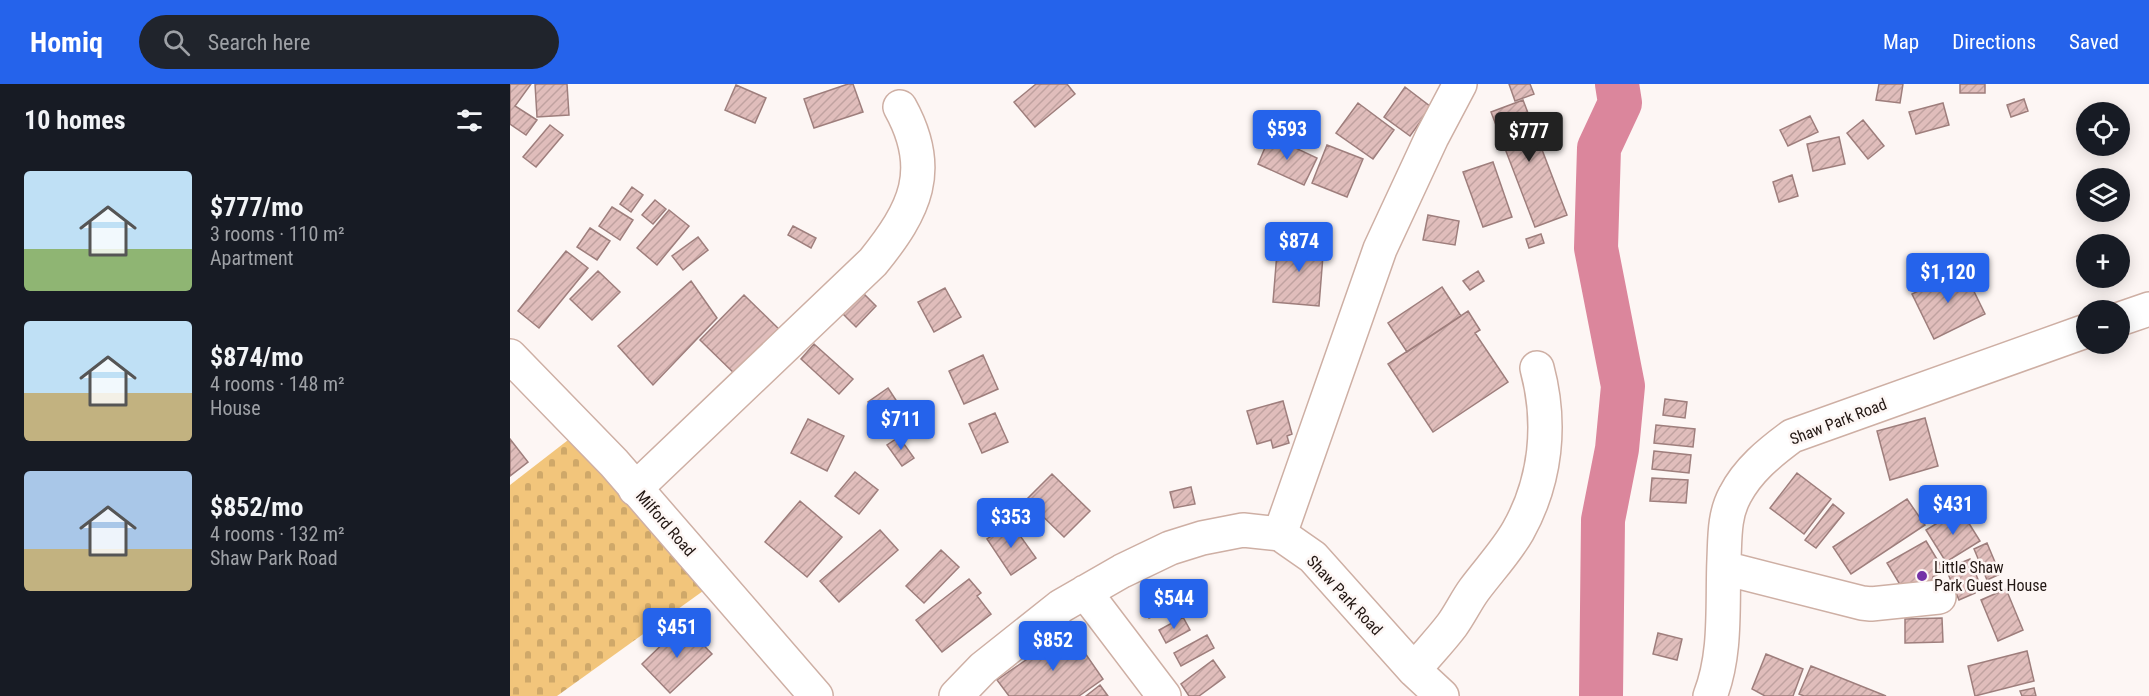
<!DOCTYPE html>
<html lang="en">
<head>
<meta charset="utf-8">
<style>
	body { margin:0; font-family:"Roboto Condensed",sans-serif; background:#20242c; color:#f1f3f6; height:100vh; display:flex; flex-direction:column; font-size:22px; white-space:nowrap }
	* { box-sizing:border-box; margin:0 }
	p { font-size:20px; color:#9ea1a6 }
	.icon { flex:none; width:33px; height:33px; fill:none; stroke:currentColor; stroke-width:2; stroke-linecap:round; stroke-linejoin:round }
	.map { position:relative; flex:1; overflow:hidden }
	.sheet { display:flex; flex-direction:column; background:#171b24; width:510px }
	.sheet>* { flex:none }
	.controls { position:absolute; left:1566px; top:18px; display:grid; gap:12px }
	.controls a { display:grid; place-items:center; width:54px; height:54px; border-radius:50%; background:#171b24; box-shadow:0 3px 15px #0003; font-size:30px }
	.price { position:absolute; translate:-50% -51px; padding:0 14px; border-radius:6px; background:#2563eb; color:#fff; font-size:20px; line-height:39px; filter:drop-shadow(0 2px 3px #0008) }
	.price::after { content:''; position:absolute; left:50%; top:36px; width:18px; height:14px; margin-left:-9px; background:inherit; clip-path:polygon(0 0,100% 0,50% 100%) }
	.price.on { background:#222; color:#fff }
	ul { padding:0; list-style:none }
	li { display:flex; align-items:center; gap:18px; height:150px; padding:0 24px }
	li span { display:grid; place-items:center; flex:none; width:168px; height:120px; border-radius:6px; color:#555 }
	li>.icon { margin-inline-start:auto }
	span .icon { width:72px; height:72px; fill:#fffc; stroke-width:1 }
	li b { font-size:26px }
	h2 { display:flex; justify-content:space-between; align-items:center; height:72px; padding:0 24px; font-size:26px }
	header { display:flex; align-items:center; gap:36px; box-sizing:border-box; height:84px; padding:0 30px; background:#2563eb; color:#fff }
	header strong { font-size:28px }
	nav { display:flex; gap:33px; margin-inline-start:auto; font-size:21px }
	.search { width:420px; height:54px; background:#20242c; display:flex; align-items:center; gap:15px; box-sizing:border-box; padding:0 21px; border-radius:33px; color:#9ea1a6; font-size:22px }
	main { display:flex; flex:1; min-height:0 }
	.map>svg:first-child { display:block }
	.cemetery { fill:url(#cemetery-stones) }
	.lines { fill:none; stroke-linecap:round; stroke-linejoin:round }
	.river { stroke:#db869c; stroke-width:44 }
	.building { fill:url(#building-hatch); stroke:#9e7e7c; stroke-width:1.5 }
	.minor-casing { stroke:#ceafa4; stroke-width:36 }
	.major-casing { stroke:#ceafa4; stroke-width:36 }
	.minor { stroke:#fff; stroke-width:33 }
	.major { stroke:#fff; stroke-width:33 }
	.poi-dot { fill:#7432a7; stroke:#fdf6f4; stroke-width:2 }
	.labels { text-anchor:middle; stroke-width:5; stroke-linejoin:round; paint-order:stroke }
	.street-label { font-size:16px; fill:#221713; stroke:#fdf6f4 }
	.poi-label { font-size:16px; fill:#221713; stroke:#fdf6f4; text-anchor:start }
</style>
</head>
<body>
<header>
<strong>Homiq</strong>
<div class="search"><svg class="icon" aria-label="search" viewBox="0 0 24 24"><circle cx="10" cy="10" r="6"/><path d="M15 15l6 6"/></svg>Search here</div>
<nav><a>Map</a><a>Directions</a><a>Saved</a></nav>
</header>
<main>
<section class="sheet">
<h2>10 homes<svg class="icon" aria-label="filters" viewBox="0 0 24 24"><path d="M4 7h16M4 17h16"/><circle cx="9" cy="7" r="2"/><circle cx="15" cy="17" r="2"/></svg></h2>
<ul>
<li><span style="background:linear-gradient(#bfe0f5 65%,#8fb573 0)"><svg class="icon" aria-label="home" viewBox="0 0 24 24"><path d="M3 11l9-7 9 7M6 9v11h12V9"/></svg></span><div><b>$777/mo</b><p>3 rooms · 110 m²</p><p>Apartment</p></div></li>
<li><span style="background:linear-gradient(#bfe0f5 60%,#c2b280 0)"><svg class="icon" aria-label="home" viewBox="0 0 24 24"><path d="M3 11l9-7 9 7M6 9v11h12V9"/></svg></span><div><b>$874/mo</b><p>4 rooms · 148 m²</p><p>House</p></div></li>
<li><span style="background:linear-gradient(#a9c7e8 65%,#c2b280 0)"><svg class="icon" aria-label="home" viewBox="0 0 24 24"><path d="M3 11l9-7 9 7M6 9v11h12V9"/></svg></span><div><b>$852/mo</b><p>4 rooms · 132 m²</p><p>Shaw Park Road</p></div></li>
</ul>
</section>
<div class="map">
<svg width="1639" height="612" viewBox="0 0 1639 612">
	<defs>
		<pattern id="cemetery-stones" width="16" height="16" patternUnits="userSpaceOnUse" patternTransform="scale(1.5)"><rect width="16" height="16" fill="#f2c57b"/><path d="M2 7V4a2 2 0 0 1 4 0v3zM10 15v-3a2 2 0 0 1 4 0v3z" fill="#cfa869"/></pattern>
		<pattern id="building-hatch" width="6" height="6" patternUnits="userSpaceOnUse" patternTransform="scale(1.5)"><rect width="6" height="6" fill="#e0bdbb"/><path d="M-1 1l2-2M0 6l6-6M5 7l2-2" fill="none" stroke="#c0a2a0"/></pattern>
	</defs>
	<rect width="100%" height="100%" fill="#fdf6f4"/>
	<path class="cemetery" d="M62,353L200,502L47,612H0V401Z"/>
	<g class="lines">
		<path class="river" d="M1091,612L1093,436L1107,365L1113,302L1086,164L1089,64L1110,19L1107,0"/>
	</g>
	<path class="building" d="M0,0H21L5,22L27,36L16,51L0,40Z
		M25,0H57L59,31L27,33Z
		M338,0H343L353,28L304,44L294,15Z
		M526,0H557L565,10L525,43L504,18Z
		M999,0H1020L1024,10L1005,17Z
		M1369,0H1393L1390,19L1366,16Z
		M1450,0H1475V9H1450Z
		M226,1L256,14L245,39L215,26Z
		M895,3L921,23L900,52L874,33Z
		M1514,15L1518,27L1501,33L1497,21Z
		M1013,16L1057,131L1025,143L981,28Z
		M848,19L884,46L863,75L826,49Z
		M1433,19L1439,41L1406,50L1399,28Z
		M1300,32L1308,48L1278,62L1270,46Z
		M1353,36L1374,62L1358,75L1337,49Z
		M40,41L53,51L26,83L13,73Z
		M760,52L807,74L794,101L748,80Z
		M1329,53L1335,80L1303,87L1297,60Z
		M817,61L853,75L837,113L802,99Z
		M983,78L1002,133L973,143L953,88Z
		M1282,91L1288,112L1269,118L1263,98Z
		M122,103L133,111L121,128L110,120Z
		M145,116L156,125L143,140L132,131Z
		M102,123L123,136L110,156L89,142Z
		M159,126L179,142L147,181L127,164Z
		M918,131L949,137L945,161L913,156Z
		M283,142L306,154L301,164L278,151Z
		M80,144L100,157L87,176L67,163Z
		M1031,150L1034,159L1019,164L1016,155Z
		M188,153L198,166L173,186L162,172Z
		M768,156L814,159L809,222L763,218Z
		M56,167L78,184L29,244L8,227Z
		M1453,185L1475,230L1424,255L1402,210Z
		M88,187L110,208L82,236L60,215Z
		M968,187L974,197L960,206L953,197Z
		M181,197L207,234L143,301L108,262Z
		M347,203L366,222L346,243L327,224Z
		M932,203L951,232L897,268L878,239Z
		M435,204L451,233L424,248L408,218Z
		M234,211L274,250L230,295L190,256Z
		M958,227L970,246L965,249L998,298L923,348L878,280Z
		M304,260L343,295L329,310L291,275Z
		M473,271L488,305L454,320L439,287Z
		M378,304L399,336L380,349L358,318Z
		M1155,315L1177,318L1175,334L1153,331Z
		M773,317L782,350L777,352L779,359L763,364L761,356L747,360L737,327Z
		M485,329L498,358L472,369L459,340Z
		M1415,334L1428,382L1380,396L1367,347Z
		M298,335L334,352L317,387L281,369Z
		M1146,341L1185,345L1183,363L1144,359Z
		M389,353L404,374L392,382L377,361Z
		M0,355L18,378L0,392Z
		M1144,367L1181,371L1179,389L1142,385Z
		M345,388L368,406L349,430L325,412Z
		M1287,389L1321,415L1294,450L1260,424Z
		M542,390L580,427L554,453L516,416Z
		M1142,394L1178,396L1176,419L1140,417Z
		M681,403L685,420L664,424L660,408Z
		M1426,406L1435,420L1419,429L1411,415Z
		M1397,415L1415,441L1341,490L1323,463Z
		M290,417L332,453L297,493L255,458Z
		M1323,420L1334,429L1306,464L1295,456Z
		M1450,425L1470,457L1436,478L1416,446Z
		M501,439L526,474L501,491L477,455Z
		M370,446L388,466L329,518L310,497Z
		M1416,457L1434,487L1423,493L1428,502L1395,509L1377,479Z
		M1477,459L1490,490L1477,496L1464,465Z
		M431,466L449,483L414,519L396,502Z
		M1460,475L1469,498L1462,501L1465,509L1449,516L1436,485Z
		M459,495L471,509L467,512L481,530L432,568L406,536Z
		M678,497L685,515L639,534L631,518Z
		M1496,505L1513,546L1488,557L1471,516Z
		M673,533L680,546L656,559L649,546Z
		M1432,534L1433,558L1395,559V535Z
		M173,540L202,570L160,609L132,580Z
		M559,546L593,595L569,612H499L487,596Z
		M1148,549L1172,555L1167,576L1143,570Z
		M697,551L704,564L671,582L664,569Z
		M1517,567L1524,597L1465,612L1458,582Z
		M1256,570L1293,585L1283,612H1255L1242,605Z
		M703,576L715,593L689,612H679L671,600Z
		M1301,582L1376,612H1294L1289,610Z
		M590,601L598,612H576Z
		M1524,604L1526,612H1512L1510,607Z"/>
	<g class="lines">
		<defs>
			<path id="minor" d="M1610,235L1639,225
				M125,405L363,178C405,126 425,86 390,23
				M770,450L870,165L922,53L950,0
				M1214,484L1352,519L1361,520L1429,513
				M575,508L654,612
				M904,586C916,571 930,557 942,541C950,530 956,517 964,506C978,487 996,468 1008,447C1036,397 1042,340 1027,284
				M446,612L473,584L551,522L612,487L660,464L692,454L733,446L770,450L803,473L904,586L932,612
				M1200,612C1217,569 1212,520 1214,475C1215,453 1214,431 1225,411C1238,386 1259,369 1282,352L1576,247"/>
			<path id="major" d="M0,272L104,379L306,612"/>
		</defs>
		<use href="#minor" class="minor-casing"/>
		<use href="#major" class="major-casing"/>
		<use href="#minor" class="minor"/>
		<use href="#major" class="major"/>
	</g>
	<circle class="poi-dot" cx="1412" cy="492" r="6"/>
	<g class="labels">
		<g class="street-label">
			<text transform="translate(1328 337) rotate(-21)" y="6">Shaw Park Road</text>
			<text transform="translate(156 439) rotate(49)" y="6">Milford Road</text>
			<text transform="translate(835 511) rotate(47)" y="6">Shaw Park Road</text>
		</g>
		<g class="poi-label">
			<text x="1424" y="489">Little Shaw<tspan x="1424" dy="18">Park Guest House</tspan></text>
		</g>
	</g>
</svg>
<div class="controls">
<a><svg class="icon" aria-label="locate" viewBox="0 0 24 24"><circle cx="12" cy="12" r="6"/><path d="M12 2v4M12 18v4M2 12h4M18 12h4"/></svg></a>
<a><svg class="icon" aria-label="layers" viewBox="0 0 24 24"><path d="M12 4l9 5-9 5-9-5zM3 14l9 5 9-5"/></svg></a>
<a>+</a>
<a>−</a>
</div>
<b class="price" style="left:777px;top:77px">$593</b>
<b class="price on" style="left:1019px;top:79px">$777</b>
<b class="price" style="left:789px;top:189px">$874</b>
<b class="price" style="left:1438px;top:220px">$1,120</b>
<b class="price" style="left:391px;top:367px">$711</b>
<b class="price" style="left:1443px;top:452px">$431</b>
<b class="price" style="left:501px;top:465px">$353</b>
<b class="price" style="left:664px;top:546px">$544</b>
<b class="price" style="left:167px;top:575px">$451</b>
<b class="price" style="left:543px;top:588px">$852</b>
</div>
</main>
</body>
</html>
